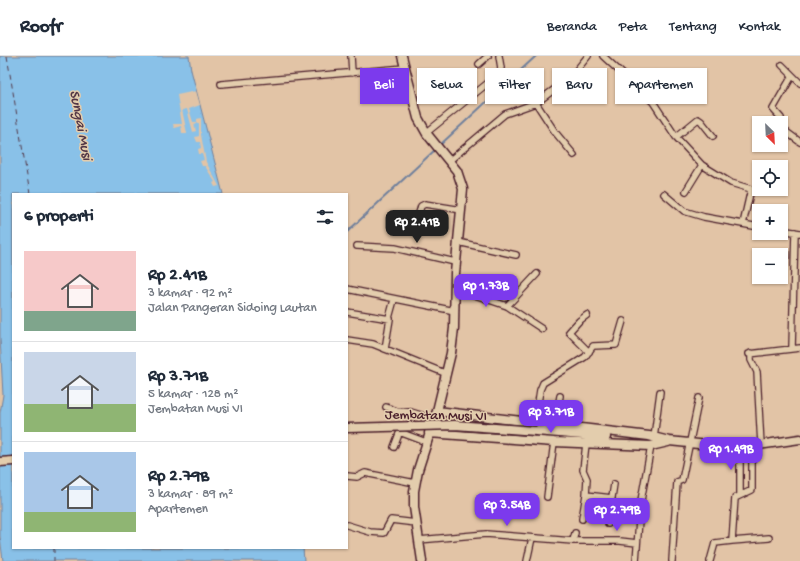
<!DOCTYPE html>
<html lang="id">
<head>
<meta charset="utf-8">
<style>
	body { margin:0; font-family:"Gochi Hand",sans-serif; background:#f2f2f3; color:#1f2937; height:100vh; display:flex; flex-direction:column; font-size:15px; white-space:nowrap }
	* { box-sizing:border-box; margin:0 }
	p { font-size:13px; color:#747a83 }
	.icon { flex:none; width:22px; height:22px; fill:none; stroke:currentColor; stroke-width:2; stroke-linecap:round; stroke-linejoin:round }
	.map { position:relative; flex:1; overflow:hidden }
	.sheet { position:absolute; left:12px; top:137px; width:336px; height:356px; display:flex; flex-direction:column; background:#fff; border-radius:0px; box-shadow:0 1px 3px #0004 }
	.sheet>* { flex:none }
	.hud { position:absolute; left:360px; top:12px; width:380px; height:36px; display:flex; gap:8px }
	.needle { width:26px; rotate:156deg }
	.controls { position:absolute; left:752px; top:60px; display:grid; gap:8px }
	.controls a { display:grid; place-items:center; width:36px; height:36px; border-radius:0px; background:#fff; box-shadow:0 1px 3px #0004; font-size:20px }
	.price { position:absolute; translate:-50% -34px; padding:0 9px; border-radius:8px; background:#7c3aed; color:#fff; font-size:13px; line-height:26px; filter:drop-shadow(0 1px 2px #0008) }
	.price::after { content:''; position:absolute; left:50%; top:24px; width:12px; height:9px; margin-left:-6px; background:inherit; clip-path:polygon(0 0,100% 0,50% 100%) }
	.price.selected { background:#222; color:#fff }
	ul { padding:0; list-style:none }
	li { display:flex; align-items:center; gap:12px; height:100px; padding:0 12px }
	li+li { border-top:1px solid #e0e1e3 }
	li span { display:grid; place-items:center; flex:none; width:112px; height:80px; border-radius:0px; color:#555 }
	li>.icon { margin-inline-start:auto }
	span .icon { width:48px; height:48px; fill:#fffc; stroke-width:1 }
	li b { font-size:17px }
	h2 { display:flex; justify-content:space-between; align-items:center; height:48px; padding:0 12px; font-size:17px }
	.tag { padding:0 14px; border-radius:0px; background:#fff; box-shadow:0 1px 3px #0004; font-size:14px; line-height:36px }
	.tag.selected { background:#7c3aed; color:#fff }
	header { display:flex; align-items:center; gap:24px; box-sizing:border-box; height:56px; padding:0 20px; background:#fff; border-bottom:1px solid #e0e1e3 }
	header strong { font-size:19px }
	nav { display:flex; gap:22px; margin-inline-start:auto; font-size:14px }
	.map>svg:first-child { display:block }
	.water { fill:#89c1e8; stroke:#70809c }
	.pier { fill:#e2c4a6 }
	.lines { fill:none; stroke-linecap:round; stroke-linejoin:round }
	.stream { stroke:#70809c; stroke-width:2 }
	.ferry { stroke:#533747; stroke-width:1; stroke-dasharray:5 4; stroke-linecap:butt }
	.street-casing { stroke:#4a1f2b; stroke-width:8 }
	.secondary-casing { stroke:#4a1f2b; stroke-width:11 }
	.street { stroke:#e3cdad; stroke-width:5.5 }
	.secondary { stroke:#e3cdad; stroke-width:8 }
	.secondary-bridge-casing { stroke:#4a1f2b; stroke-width:11; stroke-linecap:butt }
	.secondary-bridge { stroke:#e3cdad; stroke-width:8 }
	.labels { text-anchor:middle; stroke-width:3; stroke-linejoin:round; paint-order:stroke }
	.street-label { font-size:14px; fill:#4a1f2b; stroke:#e3cdad }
	.water-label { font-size:15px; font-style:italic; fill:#533747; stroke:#e3cdad }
</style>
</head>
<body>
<header>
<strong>Roofr</strong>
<nav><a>Beranda</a><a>Peta</a><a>Tentang</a><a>Kontak</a></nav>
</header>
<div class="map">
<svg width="800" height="505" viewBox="0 0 800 505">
	<rect width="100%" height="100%" fill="#e2c4a6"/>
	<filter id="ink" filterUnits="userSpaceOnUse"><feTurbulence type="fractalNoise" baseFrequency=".025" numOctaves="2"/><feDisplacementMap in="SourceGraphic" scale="8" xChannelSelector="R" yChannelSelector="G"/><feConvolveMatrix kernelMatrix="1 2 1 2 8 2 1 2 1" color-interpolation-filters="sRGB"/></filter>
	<g filter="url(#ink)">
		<path class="water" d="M0,0H189L191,14L223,138H13V492H303L304,505H3L0,480V357L3,339L0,282Z"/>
		<path class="pier" d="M196,35L200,49L189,53L193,66H197V63L201,62V79L206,106L219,130L215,131L213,127L215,126L205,110H202L200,105L204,104L202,98H199L198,93L201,92L200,86H197L195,81L199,80V67L194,68L196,75L193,76L187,53L182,54L187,77H182L181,70L174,72L173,68H182L177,39Z"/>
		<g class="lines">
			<path class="stream" d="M440,89L536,0
				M347,176L437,92"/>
			<path class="ferry" d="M7,0L30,138
				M54,492V505"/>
			<defs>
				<path id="street" d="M351,0L352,17
					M603,0L653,46L676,81L702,109L731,127L751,133L743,168
					M479,8L488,0
					M782,9L800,27
					M221,28L404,12
					M536,47L571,21L588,0
					M779,67L781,62L773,53L792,20
					M781,72L800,86
					M426,77L499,18L501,12L499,0
					M676,81L698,63L701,65L713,80
					M449,105L505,58L536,47L555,76L574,99
					M686,135L702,109
					M664,138L684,155L704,161L759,171
					M419,157L421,150L425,148L462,154
					M781,174L800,177
					M458,186L516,199
					M357,190L395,192L455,206
					M454,232L507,250L542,273
					M347,233L455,255
					M507,250L537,218
					M347,256L390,263L385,293
					M587,259L579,265L569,276L589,296
					M389,262L394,244
					M347,284L373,288L447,318
					M792,292L795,176
					M751,297V304L757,316L761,389
					M749,298L800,292
					M386,351L397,355L411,356L434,363
					M535,366L540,334L543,327L585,301L593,290L616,289L623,265
					M555,368L560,340
					M654,381L660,336
					M394,391L399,378L402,377L426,386
					M740,391V439
					M347,420L357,421L365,417L415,427
					M586,439L612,442
					M547,441L554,386
					M582,463L586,439L587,423L583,414L586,388
					M608,468L614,428
					M347,469L370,476L384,477L391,464L416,467
					M419,484L486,478L573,485H620L637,487
					M573,485L575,477
					M732,485L769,482
					M527,505L532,482
					M636,505L640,450L651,390
					M672,505L677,426L682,424L699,342
					M710,505L715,487L732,485L735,442L752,434V390"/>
				<path id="secondary" d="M402,0L418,62L427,78L457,115L463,133L455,217L454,272L451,297L437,355L418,414L414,435V451L422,505
					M437,355L649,380L669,385L728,391L752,390L800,383
					M536,375L606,381
					M429,377L554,386L651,390L668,386
					M0,406L13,405"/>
			</defs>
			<use href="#street" class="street-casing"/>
			<use href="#secondary" class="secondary-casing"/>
			<use href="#street" class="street"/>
			<use href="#secondary" class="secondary"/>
			<defs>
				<path id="secondary-bridge" d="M347,372L455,369L536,375"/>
			</defs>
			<use href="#secondary-bridge" class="secondary-bridge-casing"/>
			<use href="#secondary-bridge" class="secondary-bridge"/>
		</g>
	</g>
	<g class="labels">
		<g class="street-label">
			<text transform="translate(436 358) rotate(1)" y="5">Jembatan Musi VI</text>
		</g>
		<g class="water-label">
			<text transform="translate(82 69) rotate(79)" y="5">Sungai Musi</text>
		</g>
	</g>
</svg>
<div class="controls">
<a><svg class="needle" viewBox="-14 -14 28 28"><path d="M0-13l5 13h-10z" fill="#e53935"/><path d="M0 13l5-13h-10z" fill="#747a83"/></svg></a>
<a><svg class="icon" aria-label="locate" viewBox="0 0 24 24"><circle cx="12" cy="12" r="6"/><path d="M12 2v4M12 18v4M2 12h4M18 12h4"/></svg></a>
<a>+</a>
<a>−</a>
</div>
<b class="price selected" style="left:417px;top:188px">Rp 2.41B</b>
<b class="price" style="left:486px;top:252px">Rp 1.73B</b>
<b class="price" style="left:551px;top:378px">Rp 3.71B</b>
<b class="price" style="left:731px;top:415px">Rp 1.49B</b>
<b class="price" style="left:507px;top:471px">Rp 3.54B</b>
<b class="price" style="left:617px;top:476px">Rp 2.79B</b>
<div class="hud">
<a class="tag selected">Beli</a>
<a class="tag">Sewa</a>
<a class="tag">Filter</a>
<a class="tag">Baru</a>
<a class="tag">Apartemen</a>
</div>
<section class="sheet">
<h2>6 properti<svg class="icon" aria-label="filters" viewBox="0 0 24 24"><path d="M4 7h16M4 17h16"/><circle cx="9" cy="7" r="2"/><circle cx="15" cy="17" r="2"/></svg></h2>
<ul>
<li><span style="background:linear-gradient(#f6c9c9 75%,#7fa58c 0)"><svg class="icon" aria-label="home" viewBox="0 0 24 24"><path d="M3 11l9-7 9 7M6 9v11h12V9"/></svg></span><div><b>Rp 2.41B</b><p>3 kamar · 92 m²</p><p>Jalan Pangeran Sidoing Lautan</p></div></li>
<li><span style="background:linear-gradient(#c9d6e8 65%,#8fb573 0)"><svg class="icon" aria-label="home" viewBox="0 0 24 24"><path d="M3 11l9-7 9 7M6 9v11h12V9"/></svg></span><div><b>Rp 3.71B</b><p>5 kamar · 128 m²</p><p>Jembatan Musi VI</p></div></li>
<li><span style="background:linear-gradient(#a9c7e8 75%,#8fb573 0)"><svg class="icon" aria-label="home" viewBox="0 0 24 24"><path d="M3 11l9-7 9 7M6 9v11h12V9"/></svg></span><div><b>Rp 2.79B</b><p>3 kamar · 89 m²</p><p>Apartemen</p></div></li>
</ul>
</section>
</div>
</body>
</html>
